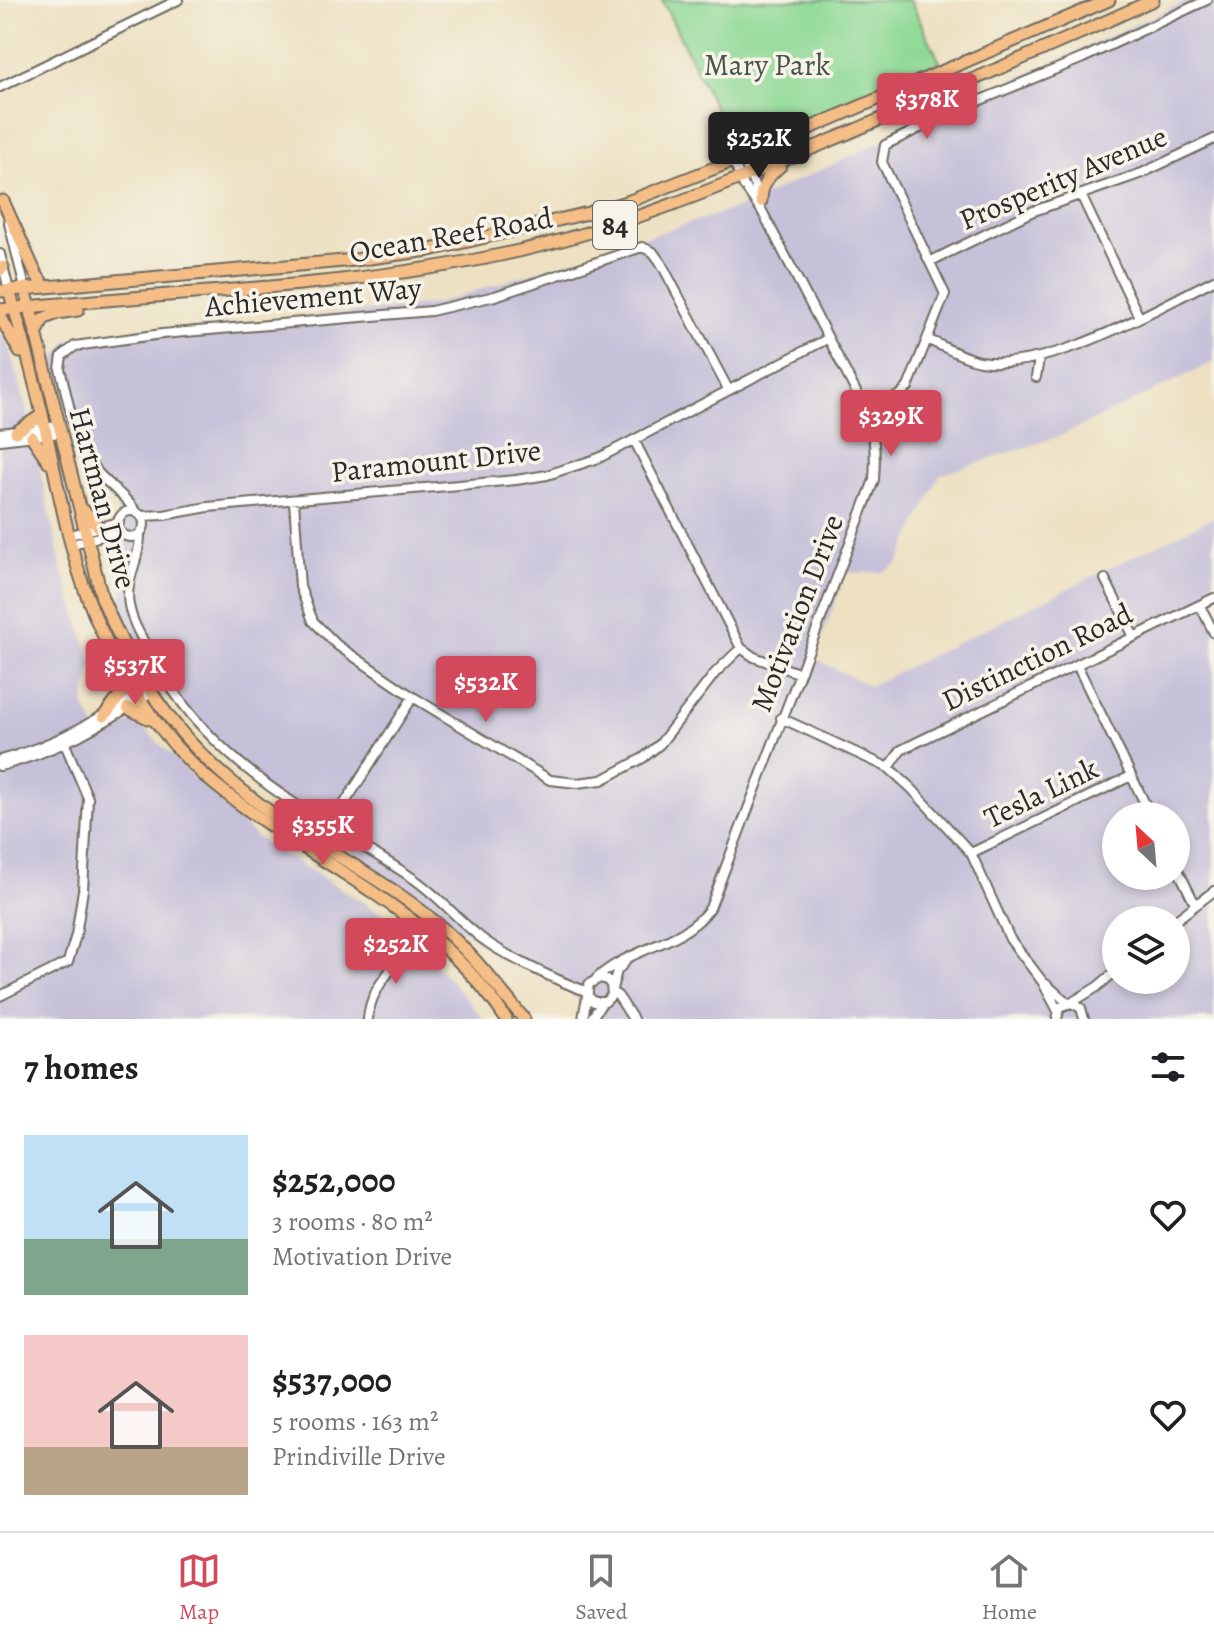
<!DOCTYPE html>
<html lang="en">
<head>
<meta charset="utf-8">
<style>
	body { margin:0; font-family:Alegreya,serif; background:#f6f6f6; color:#202124; height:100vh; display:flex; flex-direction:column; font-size:30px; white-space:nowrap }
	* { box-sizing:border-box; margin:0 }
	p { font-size:26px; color:#757577 }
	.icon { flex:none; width:44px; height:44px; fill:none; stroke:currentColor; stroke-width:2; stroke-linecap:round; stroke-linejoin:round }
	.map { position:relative; height:1019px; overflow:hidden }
	.drawer { display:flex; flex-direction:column; background:#fff; flex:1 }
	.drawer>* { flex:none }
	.needle { width:52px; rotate:334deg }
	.fabs { position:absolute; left:1102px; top:802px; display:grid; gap:16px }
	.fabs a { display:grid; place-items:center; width:88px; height:88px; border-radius:50%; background:#fff; box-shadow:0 4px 12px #0003; font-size:40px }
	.price { position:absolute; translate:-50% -68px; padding:0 18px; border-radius:8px; background:#d1495b; color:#fff; font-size:26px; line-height:52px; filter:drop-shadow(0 2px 4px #0008) }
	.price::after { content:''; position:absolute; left:50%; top:48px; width:24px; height:18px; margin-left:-12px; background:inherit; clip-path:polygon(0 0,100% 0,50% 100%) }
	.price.selected { background:#222; color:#fff }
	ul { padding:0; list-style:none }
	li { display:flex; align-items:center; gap:24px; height:200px; padding:0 24px }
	li span { display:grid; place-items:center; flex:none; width:224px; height:160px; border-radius:0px; color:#555 }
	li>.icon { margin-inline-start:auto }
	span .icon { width:96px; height:96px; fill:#fffc; stroke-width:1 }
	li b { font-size:34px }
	h2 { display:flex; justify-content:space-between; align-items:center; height:96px; padding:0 24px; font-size:34px }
	.tabs { display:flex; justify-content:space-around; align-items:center; height:112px; border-top:2px solid #e0e0e0; background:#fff; font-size:22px; color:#757577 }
	.tabs a { display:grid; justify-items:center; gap:4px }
	.tabs .selected { color:#d1495b }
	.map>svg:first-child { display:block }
	.industrial { fill:#c6c0d9; fill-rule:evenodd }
	.green { fill:#8ed995; stroke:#5c8260; stroke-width:2 }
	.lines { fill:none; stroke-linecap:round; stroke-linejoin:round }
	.minor-casing { stroke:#6f6b60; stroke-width:12 }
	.major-casing { stroke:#6f6b60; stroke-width:15 }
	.minor { stroke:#fff; stroke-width:8 }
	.major { stroke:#f6be87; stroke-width:11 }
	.labels { text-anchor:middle; stroke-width:7; stroke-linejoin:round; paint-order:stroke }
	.shield { fill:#f7f3e8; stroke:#686764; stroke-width:2 }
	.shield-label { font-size:28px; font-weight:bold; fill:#2b2b2b }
	.park-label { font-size:30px; fill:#445646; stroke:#f7f3e8 }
	.street-label { font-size:30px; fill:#2b2b2b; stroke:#f7f3e8 }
</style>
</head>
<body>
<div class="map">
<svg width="1214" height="1019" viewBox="0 0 1214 1019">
	<rect width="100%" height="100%" fill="#f7f3e8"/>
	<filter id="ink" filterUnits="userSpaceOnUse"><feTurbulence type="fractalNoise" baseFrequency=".0125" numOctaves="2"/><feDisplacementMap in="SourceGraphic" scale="16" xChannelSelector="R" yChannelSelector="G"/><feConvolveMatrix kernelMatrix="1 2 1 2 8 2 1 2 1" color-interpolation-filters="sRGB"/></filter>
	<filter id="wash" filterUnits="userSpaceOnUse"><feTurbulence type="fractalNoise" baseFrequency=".006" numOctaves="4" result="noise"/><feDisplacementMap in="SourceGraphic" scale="32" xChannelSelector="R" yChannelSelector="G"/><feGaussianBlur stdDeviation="1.8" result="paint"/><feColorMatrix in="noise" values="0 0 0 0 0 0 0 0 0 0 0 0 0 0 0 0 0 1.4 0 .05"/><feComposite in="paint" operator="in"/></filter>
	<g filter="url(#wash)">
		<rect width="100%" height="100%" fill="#ede1c2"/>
		<path class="industrial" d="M1188,0H1214V362L1058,437L940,475L899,562L883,572L846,573L814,658L869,686L1214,517V1019H604L565,989L491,950L231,765L169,696L120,607L128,551L117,507L87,473L74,441L53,362L68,341L435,304L740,207ZM1116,816H1176V876H1116ZM1116,920H1176V980H1116Z
			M5,334L26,407L63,573L92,663L84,705L99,735L136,721L256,837L403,927L484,1019H0V335Z"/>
		<path class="green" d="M662,0H910L940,62L735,149Z"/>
	</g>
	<g filter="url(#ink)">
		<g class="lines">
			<defs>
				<path id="minor" d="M0,87L178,0
					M742,158L760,198
					M1081,195L1139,317
					M9,223L25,288
					M0,254L9,290
					M931,261L1031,212L1142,173L1214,139
					M929,340C945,347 963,358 980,361C1052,372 1150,311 1214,280
					M1036,377L1039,359
					M865,409L898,396
					M868,417L890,405L908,387L945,294L882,162L885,145L959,109L1083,58L1207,0
					M0,433L59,426
					M0,440L61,433
					M634,440L741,648L754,657L798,673
					M294,501L300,587L313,621L337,645L413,697L550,780L577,783L602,780L643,758L660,744L716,672L741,648
					M118 524a13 13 0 1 1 26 0a13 13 0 1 1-26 0Z
					M137,513C124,493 104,483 91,464C74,441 68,397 60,369L62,356L75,346L162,334L431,311L495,296L642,247L653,252L661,263L728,389
					M141,516L164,515L208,507L516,480L547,475L599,458L827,339
					M140,534C141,558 124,580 129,605C132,624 145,643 154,660C214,769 312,812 411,877C437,894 456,918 480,937C504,956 558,981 588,992
					M70,535L119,522
					M73,544L120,531
					M1105,579L1134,637
					M1200,605L1214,633
					M1077,665L1151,816
					M781,718L889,768L911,788L971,853L1010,939L1042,981L1058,1011
					M0,760C54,746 102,718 147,687
					M0,766C56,752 103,724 151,693
					M889,768L901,750L1214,598
					M330,826L413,697
					M971,853L1131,776
					M1176,866L1195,904
					M1176,920L1214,891
					M408,948L421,943L441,947
					M596,979C629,947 683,946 710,908L874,480C876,454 875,434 865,409L762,211L744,186L733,161
					M1046,984L1068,1003
					M612,989L617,971L625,962
					M612,992L618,996L633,1019
					M0,996L68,962L76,935L83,890L88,798L62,737
					M1071,1003L1097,987L1116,971
					M368,1019C371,974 416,958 413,922
					M583,1019L589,984L600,978L607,980L611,985L612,995L605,1002H594L589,997
					M591,1019L602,1003
					M1057,1019L1060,1007L1071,1003L1081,1008L1084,1019"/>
				<path id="major" d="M3,201L36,274L45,287
					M761,201C761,185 768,176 780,166
					M0,270L3,267
					M25,288L102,598C146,704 201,768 297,830C349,864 406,893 452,937C478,961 501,991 524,1019
					M9,290C23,338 37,387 47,437C59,491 69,549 89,601C111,661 158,735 206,777C304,861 434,907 506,1019
					M0,291L355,260L430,250L588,213L630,201L733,161L1109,0
					M0,310C168,291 339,290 505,254C627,228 739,179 853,131C953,88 1054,46 1153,0
					M0,316L20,352
					M36,335L43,319L57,313L78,310
					M16,432L42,415
					M32,437L49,462
					M83,510L99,527
					M128,708L150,719
					M104,716L122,694L128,679"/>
			</defs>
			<use href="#minor" class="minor-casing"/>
			<use href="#major" class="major-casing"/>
			<use href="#minor" class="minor"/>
			<use href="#major" class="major"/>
		</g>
	</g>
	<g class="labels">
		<rect class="shield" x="593" y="201" width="44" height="48" rx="6"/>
		<g class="shield-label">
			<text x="615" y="235">84</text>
		</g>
		<g class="park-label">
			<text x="767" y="75">Mary Park</text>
		</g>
		<g class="street-label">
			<text transform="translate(1063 178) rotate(-23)" y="10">Prosperity Avenue</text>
			<text transform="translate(451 235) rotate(-10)" y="10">Ocean Reef Road</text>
			<text transform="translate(313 297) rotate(-5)" y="10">Achievement Way</text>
			<text transform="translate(436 461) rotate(-6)" y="10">Paramount Drive</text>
			<text transform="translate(103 498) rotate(75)" y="10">Hartman Drive</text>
			<text transform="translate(797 613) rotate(-69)" y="10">Motivation Drive</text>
			<text transform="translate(1037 657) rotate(-26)" y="10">Distinction Road</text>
			<text transform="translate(1041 793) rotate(-26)" y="10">Tesla Link</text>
		</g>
	</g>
</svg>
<div class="fabs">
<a><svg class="needle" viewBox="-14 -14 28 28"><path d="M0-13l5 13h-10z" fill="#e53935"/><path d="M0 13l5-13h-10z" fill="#757577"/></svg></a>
<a><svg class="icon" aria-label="layers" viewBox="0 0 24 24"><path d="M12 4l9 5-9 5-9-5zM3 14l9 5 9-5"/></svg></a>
</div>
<b class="price" style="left:927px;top:141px">$378K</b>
<b class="price selected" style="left:759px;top:180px">$252K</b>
<b class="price" style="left:891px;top:458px">$329K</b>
<b class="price" style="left:135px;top:707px">$537K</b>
<b class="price" style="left:486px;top:724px">$532K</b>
<b class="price" style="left:323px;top:867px">$355K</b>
<b class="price" style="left:396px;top:986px">$252K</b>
</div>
<section class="drawer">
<h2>7 homes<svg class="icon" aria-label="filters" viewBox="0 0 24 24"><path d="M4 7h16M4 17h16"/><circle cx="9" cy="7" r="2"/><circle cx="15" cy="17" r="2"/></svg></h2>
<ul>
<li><span style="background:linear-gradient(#bfe0f5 65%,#7fa58c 0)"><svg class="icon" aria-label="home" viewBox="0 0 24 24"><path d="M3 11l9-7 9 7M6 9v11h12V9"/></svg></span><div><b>$252,000</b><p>3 rooms · 80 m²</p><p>Motivation Drive</p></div><svg class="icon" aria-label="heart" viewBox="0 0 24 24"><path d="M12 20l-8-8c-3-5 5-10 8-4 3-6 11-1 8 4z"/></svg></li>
<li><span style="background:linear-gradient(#f6c9c9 70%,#b9a48a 0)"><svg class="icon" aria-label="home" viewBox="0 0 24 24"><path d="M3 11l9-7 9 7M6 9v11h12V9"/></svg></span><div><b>$537,000</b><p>5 rooms · 163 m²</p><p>Prindiville Drive</p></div><svg class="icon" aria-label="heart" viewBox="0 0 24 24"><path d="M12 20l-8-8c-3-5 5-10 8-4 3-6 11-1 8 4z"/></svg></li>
</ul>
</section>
<nav class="tabs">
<a class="selected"><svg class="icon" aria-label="map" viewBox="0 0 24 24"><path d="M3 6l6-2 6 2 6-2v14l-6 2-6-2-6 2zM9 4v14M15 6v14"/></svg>Map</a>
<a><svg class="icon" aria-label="saved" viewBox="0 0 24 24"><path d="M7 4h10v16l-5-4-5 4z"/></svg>Saved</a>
<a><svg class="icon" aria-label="home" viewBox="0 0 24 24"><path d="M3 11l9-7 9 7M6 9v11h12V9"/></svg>Home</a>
</nav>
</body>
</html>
